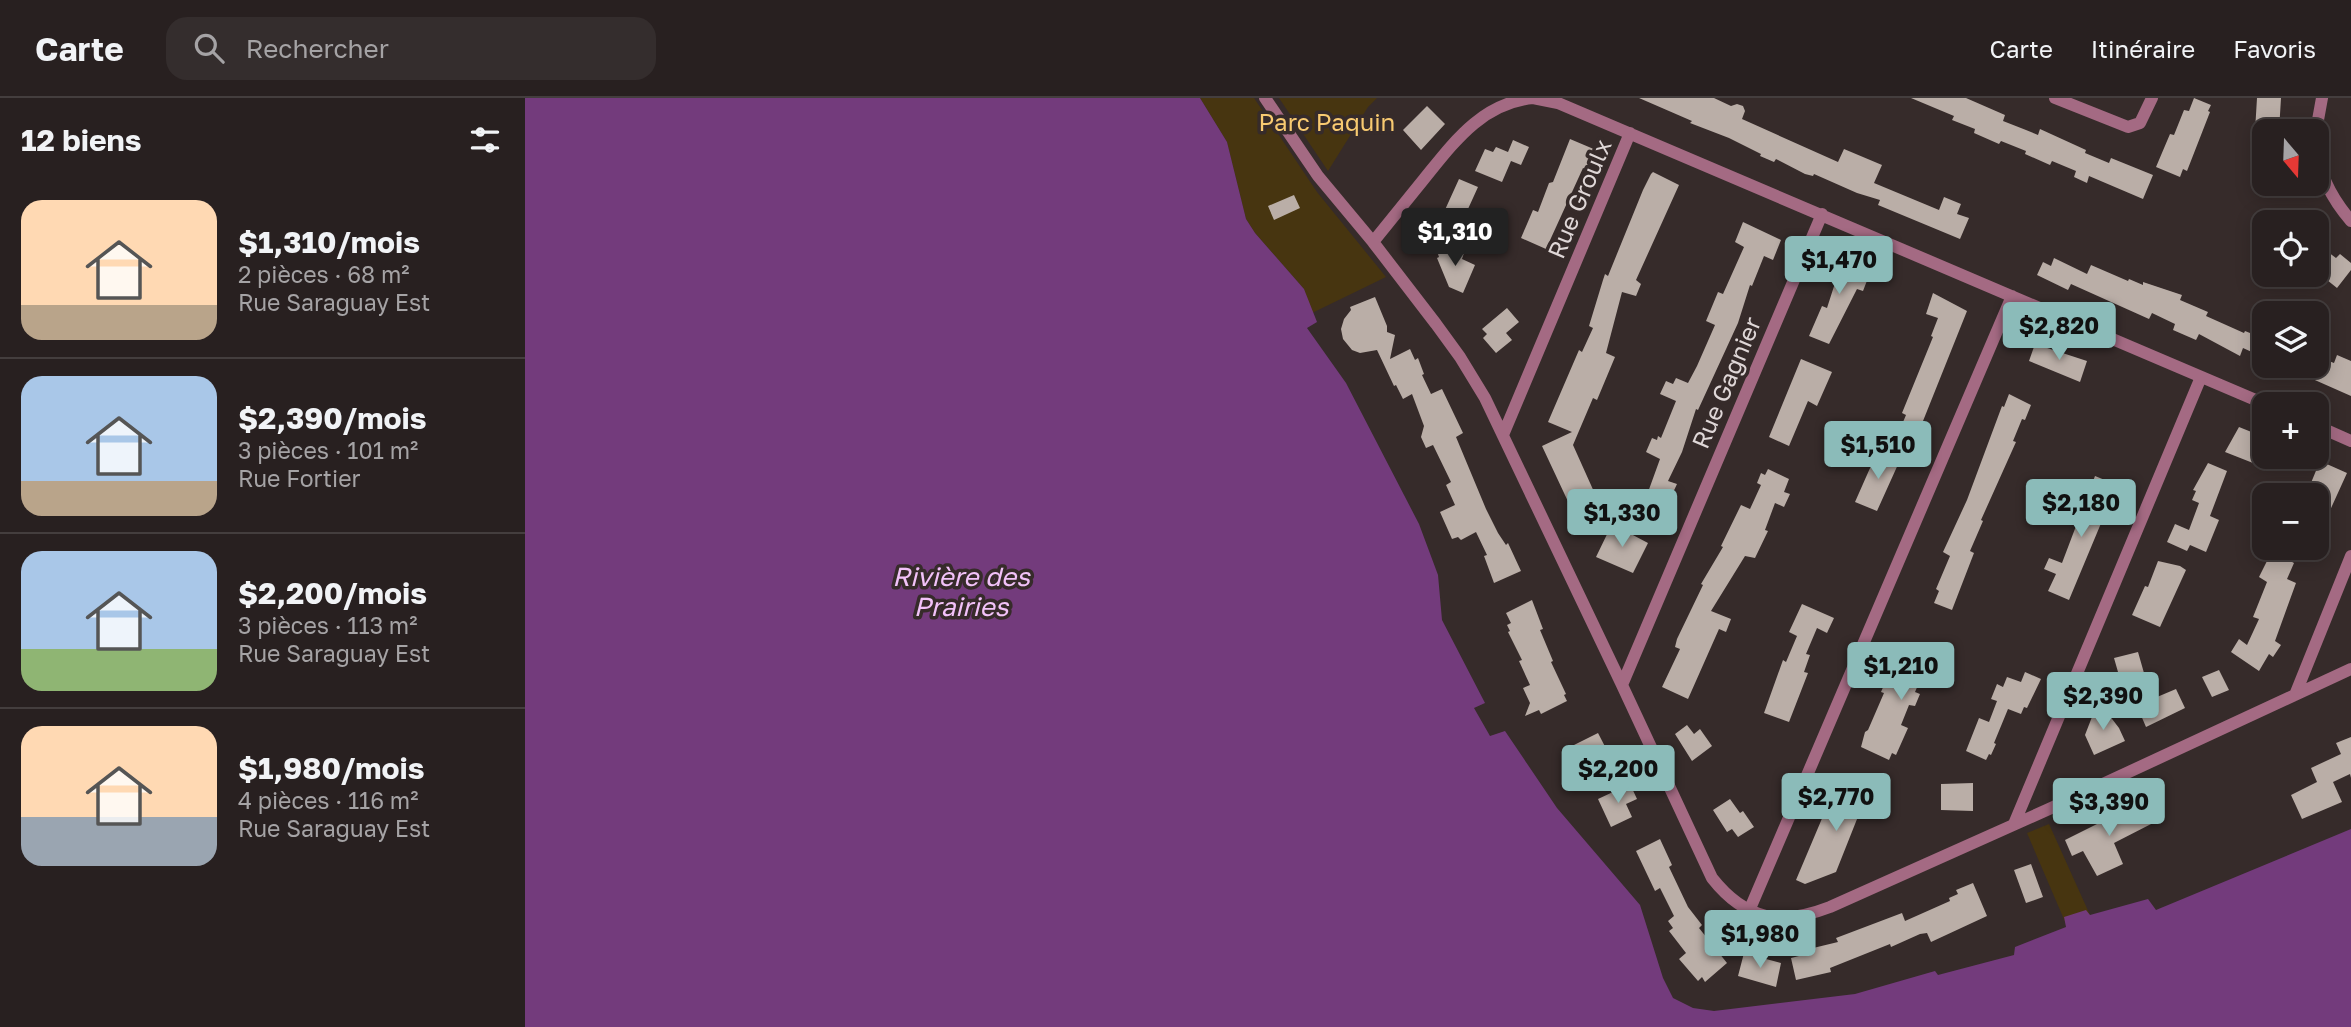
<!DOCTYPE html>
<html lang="fr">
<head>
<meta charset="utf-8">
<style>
	body { margin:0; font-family:"Golos Text",sans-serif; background:#342d2d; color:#f1f3f6; height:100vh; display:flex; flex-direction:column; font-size:26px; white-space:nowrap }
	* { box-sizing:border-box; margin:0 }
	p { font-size:23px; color:#a5a3a5 }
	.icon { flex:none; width:38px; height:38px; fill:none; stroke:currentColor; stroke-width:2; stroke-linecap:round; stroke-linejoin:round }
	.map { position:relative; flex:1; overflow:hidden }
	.drawer { display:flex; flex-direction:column; background:#282020; width:525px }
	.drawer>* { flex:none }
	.needle { width:46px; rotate:161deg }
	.controls { position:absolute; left:1727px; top:21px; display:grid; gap:14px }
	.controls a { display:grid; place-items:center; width:77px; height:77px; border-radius:14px; background:#282020; box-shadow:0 4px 18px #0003,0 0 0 2px #443e3e; font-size:35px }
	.price { position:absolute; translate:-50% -60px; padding:0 16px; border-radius:7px; background:#8bbbb9; color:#111; font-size:23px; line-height:46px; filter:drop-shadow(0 2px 4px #0008) }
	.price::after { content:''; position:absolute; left:50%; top:42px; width:21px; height:16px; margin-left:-10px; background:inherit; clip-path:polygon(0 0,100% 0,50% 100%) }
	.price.on { background:#222; color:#fff }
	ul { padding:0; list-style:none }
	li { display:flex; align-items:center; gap:21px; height:175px; padding:0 21px }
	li+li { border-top:2px solid #443e3e }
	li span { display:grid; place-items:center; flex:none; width:196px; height:140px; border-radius:21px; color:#555 }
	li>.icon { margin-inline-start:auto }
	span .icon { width:84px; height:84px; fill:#fffc; stroke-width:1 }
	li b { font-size:30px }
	h2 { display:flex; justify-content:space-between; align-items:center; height:84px; padding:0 21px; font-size:30px }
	header { display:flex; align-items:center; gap:42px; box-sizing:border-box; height:98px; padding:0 35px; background:#282020; border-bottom:2px solid #443e3e }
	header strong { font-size:33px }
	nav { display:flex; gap:38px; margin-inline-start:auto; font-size:24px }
	.search { width:490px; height:63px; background:#342d2d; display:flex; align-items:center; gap:18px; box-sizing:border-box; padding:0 24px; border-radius:21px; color:#a5a3a5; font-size:26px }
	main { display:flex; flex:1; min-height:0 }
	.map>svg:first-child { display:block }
	.green { fill:#473510 }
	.water { fill:#733b7c }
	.building { fill:#baaea7 }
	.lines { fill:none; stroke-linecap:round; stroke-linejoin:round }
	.street { stroke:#a46a83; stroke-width:12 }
	.labels { text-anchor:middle; stroke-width:7; stroke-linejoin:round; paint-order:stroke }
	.park-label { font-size:24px; fill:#f8ca71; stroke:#362b2a }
	.street-label { font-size:24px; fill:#dfd7d7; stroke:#362b2a }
	.water-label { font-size:26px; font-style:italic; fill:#f2c2f9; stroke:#362b2a }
</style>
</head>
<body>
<header>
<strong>Carte</strong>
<div class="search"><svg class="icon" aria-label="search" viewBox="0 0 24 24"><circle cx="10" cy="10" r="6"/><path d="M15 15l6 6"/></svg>Rechercher</div>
<nav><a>Carte</a><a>Itinéraire</a><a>Favoris</a></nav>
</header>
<main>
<section class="drawer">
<h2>12 biens<svg class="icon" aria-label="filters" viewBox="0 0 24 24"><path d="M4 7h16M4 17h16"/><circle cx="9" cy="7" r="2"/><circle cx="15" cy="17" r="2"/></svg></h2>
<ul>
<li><span style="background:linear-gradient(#ffd9b3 75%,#b9a48a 0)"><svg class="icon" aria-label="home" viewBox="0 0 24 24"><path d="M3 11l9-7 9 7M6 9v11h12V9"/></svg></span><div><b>$1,310/mois</b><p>2 pièces · 68 m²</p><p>Rue Saraguay Est</p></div></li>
<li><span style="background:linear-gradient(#a9c7e8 75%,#b9a48a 0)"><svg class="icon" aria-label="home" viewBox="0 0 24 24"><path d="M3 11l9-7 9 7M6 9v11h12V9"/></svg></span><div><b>$2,390/mois</b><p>3 pièces · 101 m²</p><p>Rue Fortier</p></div></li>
<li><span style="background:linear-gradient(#a9c7e8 70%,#8fb573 0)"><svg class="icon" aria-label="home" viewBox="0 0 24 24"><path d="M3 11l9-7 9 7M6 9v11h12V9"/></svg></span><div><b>$2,200/mois</b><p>3 pièces · 113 m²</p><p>Rue Saraguay Est</p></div></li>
<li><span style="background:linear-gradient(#ffd9b3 65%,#9aa5b1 0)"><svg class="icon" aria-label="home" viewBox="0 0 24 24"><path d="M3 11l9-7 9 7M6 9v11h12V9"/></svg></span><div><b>$1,980/mois</b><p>4 pièces · 116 m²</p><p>Rue Saraguay Est</p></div></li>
</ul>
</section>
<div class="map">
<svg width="1826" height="929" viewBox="0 0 1826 929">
	<rect width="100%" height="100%" fill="#362b2a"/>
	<path class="green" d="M675,0H729L792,94L861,179L787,215L779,191L730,135L721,121L702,44Z
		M754,0H852L843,9L803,73Z
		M1524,726L1565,817L1541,826L1502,735Z"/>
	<path class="water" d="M0,0H675L702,44L721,121L730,135L779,191L792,224L782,230L821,285L894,426L913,477L917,522L960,605L949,610L965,638L980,633L1032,710L1115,807L1138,880L1148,900L1168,910L1189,913L1330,896L1410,873L1413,877L1489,857L1490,849L1541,829L1539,819L1561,812L1565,817L1623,801L1631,812L1826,731V929H0Z"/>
	<path class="building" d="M1114,0H1189L1206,8L1212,6L1218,8L1220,13L1217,21L1313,64L1319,51L1357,67L1349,85L1414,112L1419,99L1436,106L1432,116L1444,120L1435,141L1353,107L1355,102L1332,95L1289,76L1288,78L1280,76L1251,61L1249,64L1235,58L1236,56L1204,40L1165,25L1167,23Z
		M1386,0H1441L1480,17L1478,23L1501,32L1513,37L1515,31L1561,52L1560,55L1584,65L1586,60L1628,77L1618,101L1564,78L1562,85L1549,79L1551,73L1527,63L1525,67L1500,56L1501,53L1476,43L1474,46L1449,35L1450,31L1427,22L1429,18Z
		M1669,0L1686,7L1683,13L1685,14L1662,73L1658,71L1655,79L1631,69L1645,36L1649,37L1659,12L1664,13Z
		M1732,0H1756L1754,33H1730Z
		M902,8L920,26L896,52L878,32Z
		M1045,41L1071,52L1063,72L1058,70L1021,151L996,140L1008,112L1013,114L1024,85L1028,84Z
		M988,42L1004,49L996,67L986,63L977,84L950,73L960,51L968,54L971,49L983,54Z
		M1128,74L1154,87L1111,182L1116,186L1111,198L1097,194L1081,255L1090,259L1072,302L1068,300L1048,347L1079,416L1054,427L1017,348L1047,334L1023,324L1054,252L1057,254L1068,230L1064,228L1078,182L1080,176L1083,178L1118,92L1126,76Z
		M934,81L953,89L938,122L919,114Z
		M1739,86H1779L1780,90L1742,100Z
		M769,97L775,110L749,122L743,108Z
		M1218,124L1256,142L1248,162L1239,158L1227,188L1225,187L1213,225L1173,312L1171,311L1157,354L1143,383L1152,386L1138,416L1118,408L1135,361L1121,354L1127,340L1132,342L1133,338L1136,340L1151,303L1135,296L1141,283L1148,286L1151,280L1163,285L1172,268L1190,227L1181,223L1193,194L1198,196L1219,149L1210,144Z
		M922,149L939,155L937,161L950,167L938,195L924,189L912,160L914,159L912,153Z
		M1314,154L1326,159L1325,163L1340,169L1337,178L1343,180L1338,193L1332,191L1304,246L1284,238L1297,208L1302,210L1311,182L1298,176L1304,163L1308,165Z
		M1803,154L1811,160L1815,156L1826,165V172L1812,190L1792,174V168Z
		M1529,160L1562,176L1566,167L1603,183L1604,181L1618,187V184L1657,197L1655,202L1683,214L1681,218L1719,235L1720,233L1740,241V260L1718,250L1715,258L1674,236L1671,242L1648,232L1650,226L1627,215L1624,221L1546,186L1543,192L1512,177L1518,164L1526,168Z
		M1408,195L1442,213L1390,343L1373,336L1381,317L1377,315L1408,239L1406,238L1413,220L1401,216Z
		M850,199L862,228V234L870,237L865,261L885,251L890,262L893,260L899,276L897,277L906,296L917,291L938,335L931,339L961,411L973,435L981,447L983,445L996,473L969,485L959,458L962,457L951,434L936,442L933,439L927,441L915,414L930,407L921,387L926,384L909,349L908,347L901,350L896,339L899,328L887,296L878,301L871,287L869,288L852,252L835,255L827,252L818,241L816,231L819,221L826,212L825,209Z
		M982,210L994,224L981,235L987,242L971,255L958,240L962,236L957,231Z
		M1510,246L1562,263L1555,284L1504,263Z
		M1812,257L1826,263V298L1758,268H1792L1796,260L1809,265Z
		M1276,261L1307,274L1292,308L1283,303L1264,348L1244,339Z
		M1484,296L1506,307L1500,322L1497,321L1488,343L1491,344L1456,422L1458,423L1445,453L1449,455L1427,512L1409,505L1414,493L1411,491L1425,458L1418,454L1442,402L1477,308L1479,309Z
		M1714,329L1739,339L1728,365L1700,354Z
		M1353,352L1375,362L1352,413L1330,404Z
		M1795,363L1822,375L1792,441V397H1781Z
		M1683,365L1702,373L1685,418L1694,422L1681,454L1665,447L1662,453L1642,444L1650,426L1664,432L1674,405L1667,402L1671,393L1668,392Z
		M1243,371L1264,381L1259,394L1265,396L1259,409L1250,405L1240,432L1243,433L1230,460L1220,458L1186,513L1206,521L1201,534L1194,531L1163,601L1137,589L1155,551L1150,549L1152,541L1178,487L1176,486L1198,449L1196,448L1216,407L1225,411L1236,387L1232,385L1236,375L1240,377Z
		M1570,378L1592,387L1544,502L1523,493L1531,476L1519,471L1524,460L1537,465Z
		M1087,426L1123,445L1108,475L1071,459Z
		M1747,453L1769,465L1762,481L1771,485L1750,543L1756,547L1748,559L1744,556L1734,573L1706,554L1714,541L1722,547L1734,521L1728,519L1742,484L1734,479Z
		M1633,463L1655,468L1661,472L1635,529L1607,517L1620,488L1623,489Z
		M1007,502L1018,531L1015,532L1028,563L1026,564L1041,596L1039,597L1042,603L1016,616L1014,612L1000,618L1005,605L998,590L1005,587L994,563L997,562L983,534L985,533L982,527L986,525L981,515Z
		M1277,506L1309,520L1302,535L1292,530L1281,556L1285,557L1279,574L1283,575L1264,624L1239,615L1258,562L1261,564L1272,538L1264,534Z
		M1398,544L1428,557L1418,579L1400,571L1390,594L1395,596L1390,608L1384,607L1376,627L1383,630L1371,657L1367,655L1364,662L1336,649L1340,634L1343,632L1359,595L1356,594L1359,587L1356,586L1363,570L1383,579Z
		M1613,554L1619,575L1595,581L1589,560Z
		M1694,572L1704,592L1687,599L1677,579Z
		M1500,574L1516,581L1502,610L1499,609L1496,616L1483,611L1469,645L1471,646L1466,657L1464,656L1461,662L1441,653L1454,620L1464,624L1472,603L1466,601L1472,586L1478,589L1482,579L1496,584Z
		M1651,591L1660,610L1621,629L1609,601L1629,592L1632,599Z
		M1572,606L1576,615L1581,613L1594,630L1600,643L1569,657L1560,637Z
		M1162,627L1169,636L1175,631L1187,648L1167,663L1150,636Z
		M1073,635L1088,664L1069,673L1066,666L1058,671L1047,648Z
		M1826,639V680L1825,676L1808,684L1817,704L1777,721L1766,697L1792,684L1786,670L1816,656L1811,645Z
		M1330,680L1356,695L1346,716L1336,711L1311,774L1280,786L1271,782L1301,711L1312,716Z
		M1448,685V713L1416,712V686Z
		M1105,686L1112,701L1101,706L1107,719L1086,729L1073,701Z
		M1205,701L1215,715L1218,713L1229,729L1213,739L1207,731L1202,734L1188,712Z
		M1618,703L1628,725L1589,745L1598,766L1572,778L1558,753L1547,758L1540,742Z
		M1135,741L1147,767L1144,769L1163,809L1177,827L1174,830L1202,865L1180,884L1177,879L1173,883L1154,861L1161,855L1144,833L1148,830L1143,823L1149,818L1135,790L1130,793L1111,753Z
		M1506,766L1518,799L1501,805L1489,772Z
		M1448,785L1462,818L1406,844L1402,835L1395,836L1366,849L1365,846L1305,870L1306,874L1271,882L1266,860L1278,857L1284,853V851L1313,844L1311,840L1377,815L1380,823L1425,803L1424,800L1433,796L1431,792Z
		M1219,855L1256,865L1251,889L1213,878Z"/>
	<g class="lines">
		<path class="street" d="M740,0L793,78L848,144L911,226L935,259L960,300L1097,587L1187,780C1221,823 1256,828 1305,809L1524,711L1826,571
			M1008,0L1033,5L1740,306
			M1530,0L1603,29L1615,25L1627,0
			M1791,33L1797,0
			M1792,52C1795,80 1808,102 1826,123
			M848,144C865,123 882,102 899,81C929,44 957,5 1008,0
			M1792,328L1826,343
			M978,337L1105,35
			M1097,587L1297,116
			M1770,597L1826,458
			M1489,726L1676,279
			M1224,813L1487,198"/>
	</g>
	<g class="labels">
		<g class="park-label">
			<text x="802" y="33">Parc Paquin</text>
		</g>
		<g class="street-label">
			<text transform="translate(1055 101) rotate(-67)" y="8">Rue Groulx</text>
			<text transform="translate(1202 285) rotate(-67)" y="8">Rue Gagnier</text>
		</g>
		<g class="water-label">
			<text x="436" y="488">Rivière des<tspan x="436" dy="30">Prairies</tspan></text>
		</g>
	</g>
</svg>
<div class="controls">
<a><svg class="needle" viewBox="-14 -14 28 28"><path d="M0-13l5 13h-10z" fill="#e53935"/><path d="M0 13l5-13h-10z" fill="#a5a3a5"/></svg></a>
<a><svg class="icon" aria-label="locate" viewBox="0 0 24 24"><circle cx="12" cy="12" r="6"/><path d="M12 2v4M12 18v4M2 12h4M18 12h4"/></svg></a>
<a><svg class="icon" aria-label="layers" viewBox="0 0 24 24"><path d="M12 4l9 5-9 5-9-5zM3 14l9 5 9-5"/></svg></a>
<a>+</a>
<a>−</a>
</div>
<b class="price on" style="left:930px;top:170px">$1,310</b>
<b class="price" style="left:1314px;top:198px">$1,470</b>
<b class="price" style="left:1534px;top:264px">$2,820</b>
<b class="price" style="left:1353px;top:383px">$1,510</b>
<b class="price" style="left:1556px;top:441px">$2,180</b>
<b class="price" style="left:1097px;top:451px">$1,330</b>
<b class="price" style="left:1376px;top:604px">$1,210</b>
<b class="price" style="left:1578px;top:634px">$2,390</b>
<b class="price" style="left:1093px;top:707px">$2,200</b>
<b class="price" style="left:1311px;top:735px">$2,770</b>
<b class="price" style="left:1584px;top:740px">$3,390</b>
<b class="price" style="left:1235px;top:872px">$1,980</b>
</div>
</main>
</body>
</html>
